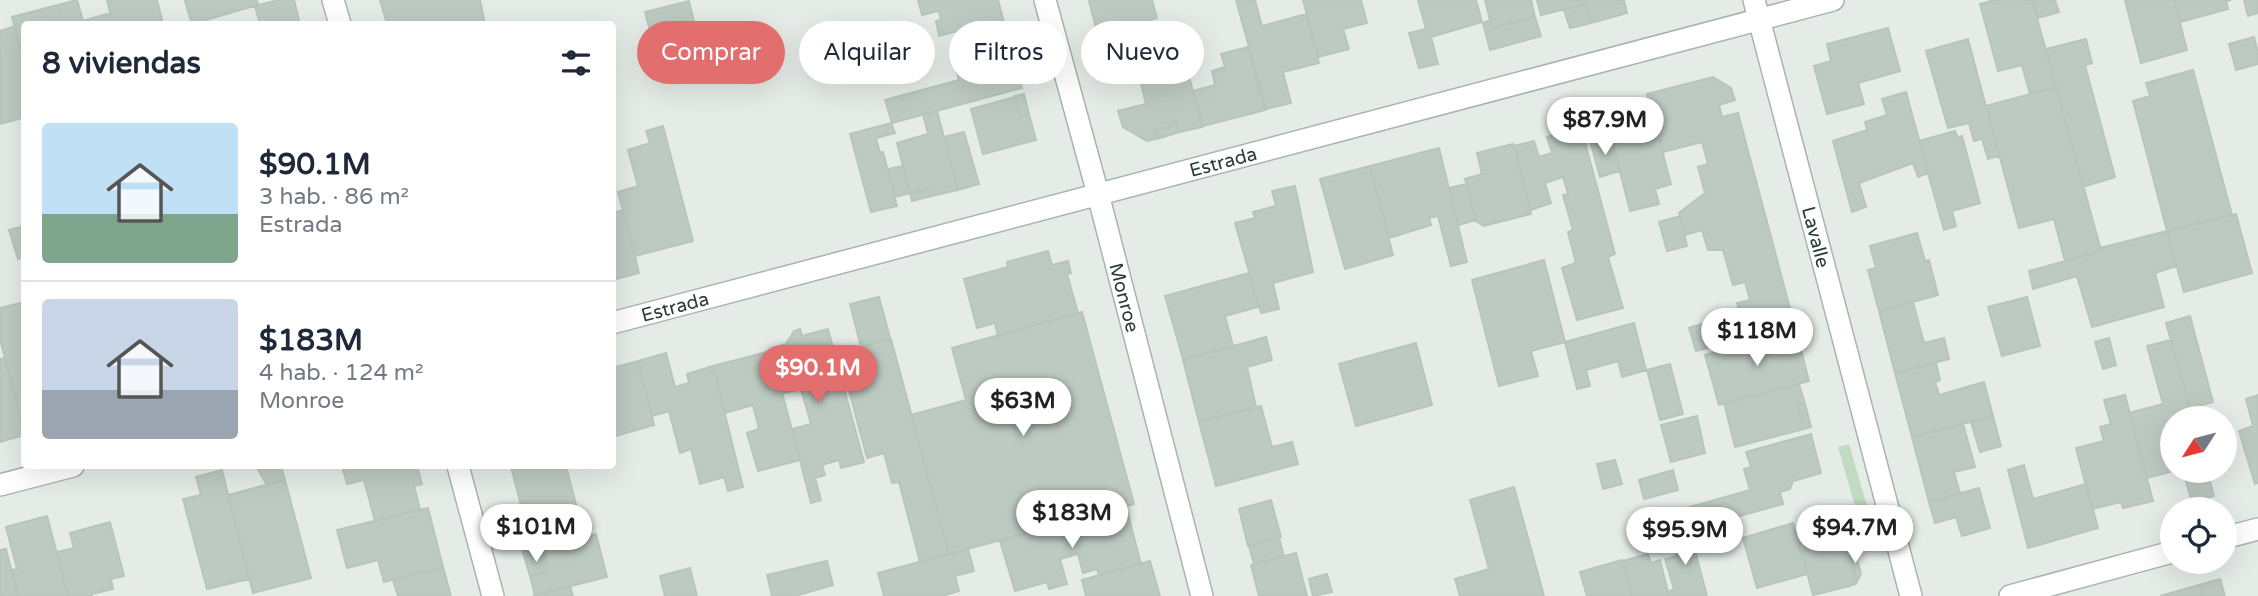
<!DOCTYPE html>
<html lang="es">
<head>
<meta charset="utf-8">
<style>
	body { margin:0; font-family:"Varela Round",sans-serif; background:#f2f2f3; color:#1f2937; height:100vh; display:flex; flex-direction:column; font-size:26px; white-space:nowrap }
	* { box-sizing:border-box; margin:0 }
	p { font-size:23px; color:#747a83 }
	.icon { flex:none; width:38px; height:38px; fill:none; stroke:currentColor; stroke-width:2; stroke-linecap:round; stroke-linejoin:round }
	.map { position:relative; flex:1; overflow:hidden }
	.panel { position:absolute; left:21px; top:21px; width:595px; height:448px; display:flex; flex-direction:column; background:#fff; border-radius:7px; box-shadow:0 7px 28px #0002 }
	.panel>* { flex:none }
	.top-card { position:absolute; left:637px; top:21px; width:665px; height:63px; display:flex; gap:14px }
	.needle { width:46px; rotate:234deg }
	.controls { position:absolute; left:2160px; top:406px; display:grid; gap:14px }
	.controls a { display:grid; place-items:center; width:77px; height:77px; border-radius:50%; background:#fff; box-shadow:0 7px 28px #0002; font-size:35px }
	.price { position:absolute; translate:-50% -60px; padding:0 16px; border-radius:24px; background:#fff; color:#222; font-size:23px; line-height:46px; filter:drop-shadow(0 2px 4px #0008) }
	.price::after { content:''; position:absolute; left:50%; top:42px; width:21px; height:16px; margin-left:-10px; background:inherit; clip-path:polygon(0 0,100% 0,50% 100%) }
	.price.active { background:#e26f6d; color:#fff }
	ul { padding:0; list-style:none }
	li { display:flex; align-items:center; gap:21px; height:175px; padding:0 21px }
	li+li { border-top:2px solid #e0e1e3 }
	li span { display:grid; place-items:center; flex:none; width:196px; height:140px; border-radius:7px; color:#555 }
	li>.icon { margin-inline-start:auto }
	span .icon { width:84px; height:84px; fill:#fffc; stroke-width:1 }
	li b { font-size:30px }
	h2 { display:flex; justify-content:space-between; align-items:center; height:84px; padding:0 21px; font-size:30px }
	.pill { padding:0 24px; border-radius:32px; background:#fff; box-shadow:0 7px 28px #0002; font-size:24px; line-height:63px }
	.pill.active { background:#e26f6d; color:#fff }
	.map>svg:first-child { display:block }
	.green { fill:#c0dbc1 }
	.building { fill:#bdcac2; stroke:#b8c5bc; stroke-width:2 }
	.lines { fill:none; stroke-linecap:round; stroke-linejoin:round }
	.minor-casing { stroke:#a8b4ad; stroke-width:24 }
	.minor { stroke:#fff; stroke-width:21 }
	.labels { text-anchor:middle; stroke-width:6; stroke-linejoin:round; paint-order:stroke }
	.street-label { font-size:19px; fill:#263c31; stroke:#f5f9f6 }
</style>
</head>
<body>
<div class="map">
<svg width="2258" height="596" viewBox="0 0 2258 596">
	<rect width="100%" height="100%" fill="#e5ece7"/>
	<path class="green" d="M1849,444L1871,520L1860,523L1838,447Z"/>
	<path class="building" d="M77,0L83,21L110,13L113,24H64L58,5Z
		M107,0H157L163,24H113Z
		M188,0H257L258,5L192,24L185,1Z
		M278,0H294L300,24H260L255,6Z
		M380,0H480L485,24H387Z
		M918,0H998L1006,30L961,42L957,31L939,36L936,21L941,20L939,11L922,15Z
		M1092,0H1152L1157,18L1140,23L1144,40L1102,51L1089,1Z
		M1236,0H1255L1262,26L1306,14L1319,63L1283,72L1291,103L1266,109Z
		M1303,0H1361L1367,23L1343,29L1349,49L1318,57Z
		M1418,0H1476L1482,22L1431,37L1438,64L1419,68L1409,33L1426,29Z
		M1485,0H1531L1535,17L1492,28Z
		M1537,0H1585L1586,4L1541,15Z
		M1585,0H1624L1627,13L1591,23Z
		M1995,0H2032L2056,87L2030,94L2022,65L1998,71L1980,4Z
		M2033,0H2055L2059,12L2038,18Z
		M2125,0H2174L2187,50L2141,63Z
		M2174,0H2231L2226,1L2228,9L2180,22Z
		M2244,0H2258V13L2248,16Z
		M689,1L700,47L658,59L645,12Z
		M1586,4L1591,23L1570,28L1564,10Z
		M58,5L64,24H24V63L12,17Z
		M1535,17L1541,36L1490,50L1483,23L1490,20L1492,28Z
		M15,26L24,63V109L20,110L22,118L0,124V31Z
		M1888,28L1900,71L1858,83L1864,104L1827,114L1814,66L1831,61L1827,44Z
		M2254,37L2258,53V64L2236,70L2229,44Z
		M1968,39L1999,156L1988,159L1982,139L1974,141L1969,123L1948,128L1926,51Z
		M2086,39L2092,63L2085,65L2115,177L2083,187L2046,49Z
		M1180,41L1202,127L1179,132L1177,121L1169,124V127L1154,131L1156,139L1147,141L1123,127L1118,111L1146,104L1139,75L1175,65L1169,44Z
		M1010,43L1015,61L1006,64L1001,46Z
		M1001,46L1006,65L1015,61L1022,88L892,123L885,100L959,80L953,58Z
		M1248,47L1265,110L1203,126L1193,91L1215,85L1212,71L1225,67L1221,54Z
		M2193,70L2232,215L2167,231L2133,101L2150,96L2146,83Z
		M1713,77L1731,88L1735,100L1719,105L1722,117L1738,113L1796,331L1748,344L1737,303L1750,300L1745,282L1733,285L1723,250H1708L1702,230L1685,235L1679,213L1705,193L1698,167L1708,164L1702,142L1663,152L1647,94Z
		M2056,87L2101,250L2065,261L2054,219L2019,228L1986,106Z
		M1906,92L1928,173L1918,177L1913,163L1859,183L1866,207L1852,212L1833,141L1867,130L1865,122L1887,115L1882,99Z
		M1024,94L1029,114L1020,117L1015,96Z
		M1015,97L1020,117L1029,114L1036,140L983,154L971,109Z
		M937,111L958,190L931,196L929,189L910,193L897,143L928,134L923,114Z
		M1176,122L1179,132L1157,139L1155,131L1170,127L1169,124Z
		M891,123L895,133L876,138L880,153L883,152L897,206L871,212L850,134Z
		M1580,124L1615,254L1608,257L1623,308L1577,320L1562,268L1576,263L1568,232L1573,230L1563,195L1568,194L1563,177L1545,183L1551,203L1531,210L1514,146L1534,141L1539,157L1552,153L1547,137L1558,134V130Z
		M1655,124L1671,184L1655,189L1659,204L1630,211L1611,136Z
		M663,126L693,241L635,256L618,192L638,186L628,150L650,143L646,131Z
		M1955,131L1958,138L1962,136L1980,203L1952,211L1956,226L1944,230L1919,141Z
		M964,132L979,184L958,190L944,137Z
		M1611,138L1619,171L1600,177L1591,144Z
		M1513,144L1531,214L1484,226L1476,221L1465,179L1482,174L1477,153Z
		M1439,148L1467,262L1451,266L1438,216L1429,218L1431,225L1389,238L1370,166Z
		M903,166L910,193L895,197L888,169Z
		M1370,166L1393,255L1345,269L1320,179Z
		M1467,184L1476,220L1458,225L1449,188Z
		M1295,186L1313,272L1273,283L1279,309L1261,313L1235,223L1255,218L1253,212L1276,206L1272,191Z
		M929,189L931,196L912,201L910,193Z
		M623,210L639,273L612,280V213Z
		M2236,214L2252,273L2184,292L2167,231Z
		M1680,216L1687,246L1667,251L1659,222Z
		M24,226V257L18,259L9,230Z
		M2167,231L2176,266L2155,273L2164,307L2092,327L2077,276L2033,289L2029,271L2101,251L2100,248Z
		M1917,233L1925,261L1929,260L1938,295L1879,311L1868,270L1876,268L1870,246Z
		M1048,251L1052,265L1068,261L1071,273L1067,274L1078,313L998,336L995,323L977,328L964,279L1008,267L1007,262Z
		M1544,260L1565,342L1531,351L1538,376L1499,386L1472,280Z
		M1249,273L1258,307L1225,316L1233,346L1183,359L1165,296Z
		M879,297L890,338L861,347L850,304Z
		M2027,297L2040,346L2002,356L1988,307Z
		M24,302V429L0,339V308Z
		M1913,302L1924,343L1944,338L1949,359L1895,373L1879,311Z
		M1082,312L1134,504L949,554L911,415L966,400L952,348Z
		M2190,316L2213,402L2190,408L2166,323Z
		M1708,322L1715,346L1696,351L1689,328Z
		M1634,323L1646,370L1622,377L1618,361L1586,370L1590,386L1577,389L1565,342Z
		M800,329L802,336L828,329L864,462L841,468L839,460L822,465L825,475L815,478L821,500L811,503L792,429L811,424L801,389L783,393L771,349L786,344L794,331Z
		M1725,329L1730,349L1716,352L1711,333Z
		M1796,331L1809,381L1719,405L1705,355Z
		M1266,337L1272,360L1247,367L1256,407L1199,422L1183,360Z
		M2109,338L2116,365L2103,369L2095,342Z
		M891,339L949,554L920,562L899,482L892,483L884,453L867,458L839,353Z
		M2171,340L2193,418H2172V471H2173L2147,478L2129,413L2163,404L2147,346Z
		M1416,343L1432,405L1356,426L1339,364Z
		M771,351L800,460L758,471L747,433L759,429L753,405L725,413L713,366Z
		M666,353L675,387L689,383L687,374L713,366L743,487L728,491L724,477L700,484L691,449L680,453L669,411L652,416L638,361Z
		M5,358L24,435L0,442V359Z
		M638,361L654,425L612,437V368Z
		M1936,363L1940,380L1935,382L1939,395L1984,382L1993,416L1912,437L1895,373Z
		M1670,364L1683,414L1660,420L1647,370Z
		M1799,384L1805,404L1798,405L1804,429L1735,447L1724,403Z
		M2125,395L2153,501L2123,508L2121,502L2092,509L2076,448L2104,441L2100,427L2111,424L2104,400Z
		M2258,395V483L2255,484L2239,431L2253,426L2246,399Z
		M1805,404L1811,427L1804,429L1798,406Z
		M1261,406L1272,447L1292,442L1298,464L1216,486L1199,422Z
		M1697,416L1705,453L1671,462L1661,425Z
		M1993,416L2001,446L1980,452L1971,422Z
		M1963,424L1975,467L1954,472L1960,493L1929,502L1912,437Z
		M1811,434L1821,473L1793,481L1790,489L1780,492L1783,504L1689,530L1683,509L1750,490L1744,469L1751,467L1746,452Z
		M1615,460L1622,484L1603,489L1597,464Z
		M2024,465L2033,499L2086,484L2098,528L2028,548L2008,470Z
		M256,466H281L285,480L267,485Z
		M342,466H417L422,484L414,486L420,509L375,521L364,480L347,484Z
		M516,466H566L579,516L518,532L513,512L522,509L511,467Z
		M222,470L249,579L207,589L183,499L201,495L196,477Z
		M1673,470L1678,490L1644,499L1639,480Z
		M2183,471H2207L2214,496L2192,502Z
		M285,480L311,578L253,593L228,495Z
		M1514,487L1544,596H1460L1455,579L1489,569L1470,500Z
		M1979,488L1990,528L1962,536L1956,517L1935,523L1929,502Z
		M1271,500L1281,537L1248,546L1239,509Z
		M1126,507L1141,564L1099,575L1097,569L1083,573L1078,554L1060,559L1067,584L1049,589L1047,582L1015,591L1000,541Z
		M428,508L443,567L384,582L378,560L347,568L337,530Z
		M47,516L68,596H18L12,570L17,569L6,527Z
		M576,517L581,539L596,534L607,577L535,595L530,576L548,572L543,552L524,556L518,532Z
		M1846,518L1853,546L1848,547L1855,576L1850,586L1813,595L1796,532Z
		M110,522L124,576L111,579L113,589L91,594L92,596H68L57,552L74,548L70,533Z
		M1793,523L1807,574L1757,588L1743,538Z
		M1689,528L1707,596H1669L1668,592L1674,589L1665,559L1677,556L1671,533Z
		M1279,538L1284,556L1254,564L1249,546Z
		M1853,546L1861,574L1856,584L1850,586L1856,576L1848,547Z
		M6,549L18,596H0V550Z
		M968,549L974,571L955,576L959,591L942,596H884L878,573Z
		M543,552L548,571L530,576L524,556Z
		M1296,553L1307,596H1259L1251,565Z
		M1648,554L1651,563L1660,560L1669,596H1632L1623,561Z
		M1622,560L1632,596H1587L1580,572Z
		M827,561L833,585L795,596H772L767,575Z
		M1150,561L1160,596H1086L1082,580Z
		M1150,561L1160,596H1086L1082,580Z
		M443,567L451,596H398L393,580Z
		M690,568L697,596H665L660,576Z
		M1327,574L1332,592L1313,596L1309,579Z
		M2220,579L2225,596H2202L2199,585Z
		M2199,585L2202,596H2160Z
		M570,586L573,596H535L534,595Z"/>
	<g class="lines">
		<defs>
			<g id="minor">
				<path d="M333,0L340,24"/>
				<path id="s1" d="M1045,0L1098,194L1202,596"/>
				<path id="s2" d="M1754,0L1911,596"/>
				<path id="s3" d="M612,323L1833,0"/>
				<path d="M458,466L493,596"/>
				<path d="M0,485L73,466"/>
				<path d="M2224,538L2258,529"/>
				<path d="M2010,596L2172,552"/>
			</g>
		</defs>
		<use href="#minor" class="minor-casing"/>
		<use href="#minor" class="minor"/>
	</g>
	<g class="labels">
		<g class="street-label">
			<text dy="7" stroke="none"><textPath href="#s3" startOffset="632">Estrada</textPath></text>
			<text dy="7" stroke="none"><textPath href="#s2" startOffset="245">Lavalle</textPath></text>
			<text dy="7" stroke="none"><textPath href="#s1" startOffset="308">Monroe</textPath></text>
			<text dy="7" stroke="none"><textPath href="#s3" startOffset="65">Estrada</textPath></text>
		</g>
	</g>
</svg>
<div class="controls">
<a><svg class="needle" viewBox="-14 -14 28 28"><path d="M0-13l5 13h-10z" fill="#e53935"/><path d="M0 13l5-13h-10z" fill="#747a83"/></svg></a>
<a><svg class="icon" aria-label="locate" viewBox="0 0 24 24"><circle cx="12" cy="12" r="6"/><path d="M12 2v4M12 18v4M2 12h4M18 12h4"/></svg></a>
</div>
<b class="price" style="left:1605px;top:157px">$87.9M</b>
<b class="price" style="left:1757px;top:368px">$118M</b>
<b class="price active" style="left:818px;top:405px">$90.1M</b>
<b class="price" style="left:1023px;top:438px">$63M</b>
<b class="price" style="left:1072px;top:550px">$183M</b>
<b class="price" style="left:536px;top:564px">$101M</b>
<b class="price" style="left:1855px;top:565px">$94.7M</b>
<b class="price" style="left:1685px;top:567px">$95.9M</b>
<div class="top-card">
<a class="pill active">Comprar</a>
<a class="pill">Alquilar</a>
<a class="pill">Filtros</a>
<a class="pill">Nuevo</a>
</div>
<section class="panel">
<h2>8 viviendas<svg class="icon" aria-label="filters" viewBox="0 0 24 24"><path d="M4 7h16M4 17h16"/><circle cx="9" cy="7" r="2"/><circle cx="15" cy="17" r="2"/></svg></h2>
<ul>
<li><span style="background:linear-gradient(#bfe0f5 65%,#7fa58c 0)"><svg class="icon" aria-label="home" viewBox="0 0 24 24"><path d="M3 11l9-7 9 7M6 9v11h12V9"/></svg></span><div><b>$90.1M</b><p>3 hab. · 86 m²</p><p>Estrada</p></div></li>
<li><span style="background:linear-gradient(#c9d6e8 65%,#9aa5b1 0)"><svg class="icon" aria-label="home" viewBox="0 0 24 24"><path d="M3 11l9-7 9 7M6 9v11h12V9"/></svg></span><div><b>$183M</b><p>4 hab. · 124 m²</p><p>Monroe</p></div></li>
</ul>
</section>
</div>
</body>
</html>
